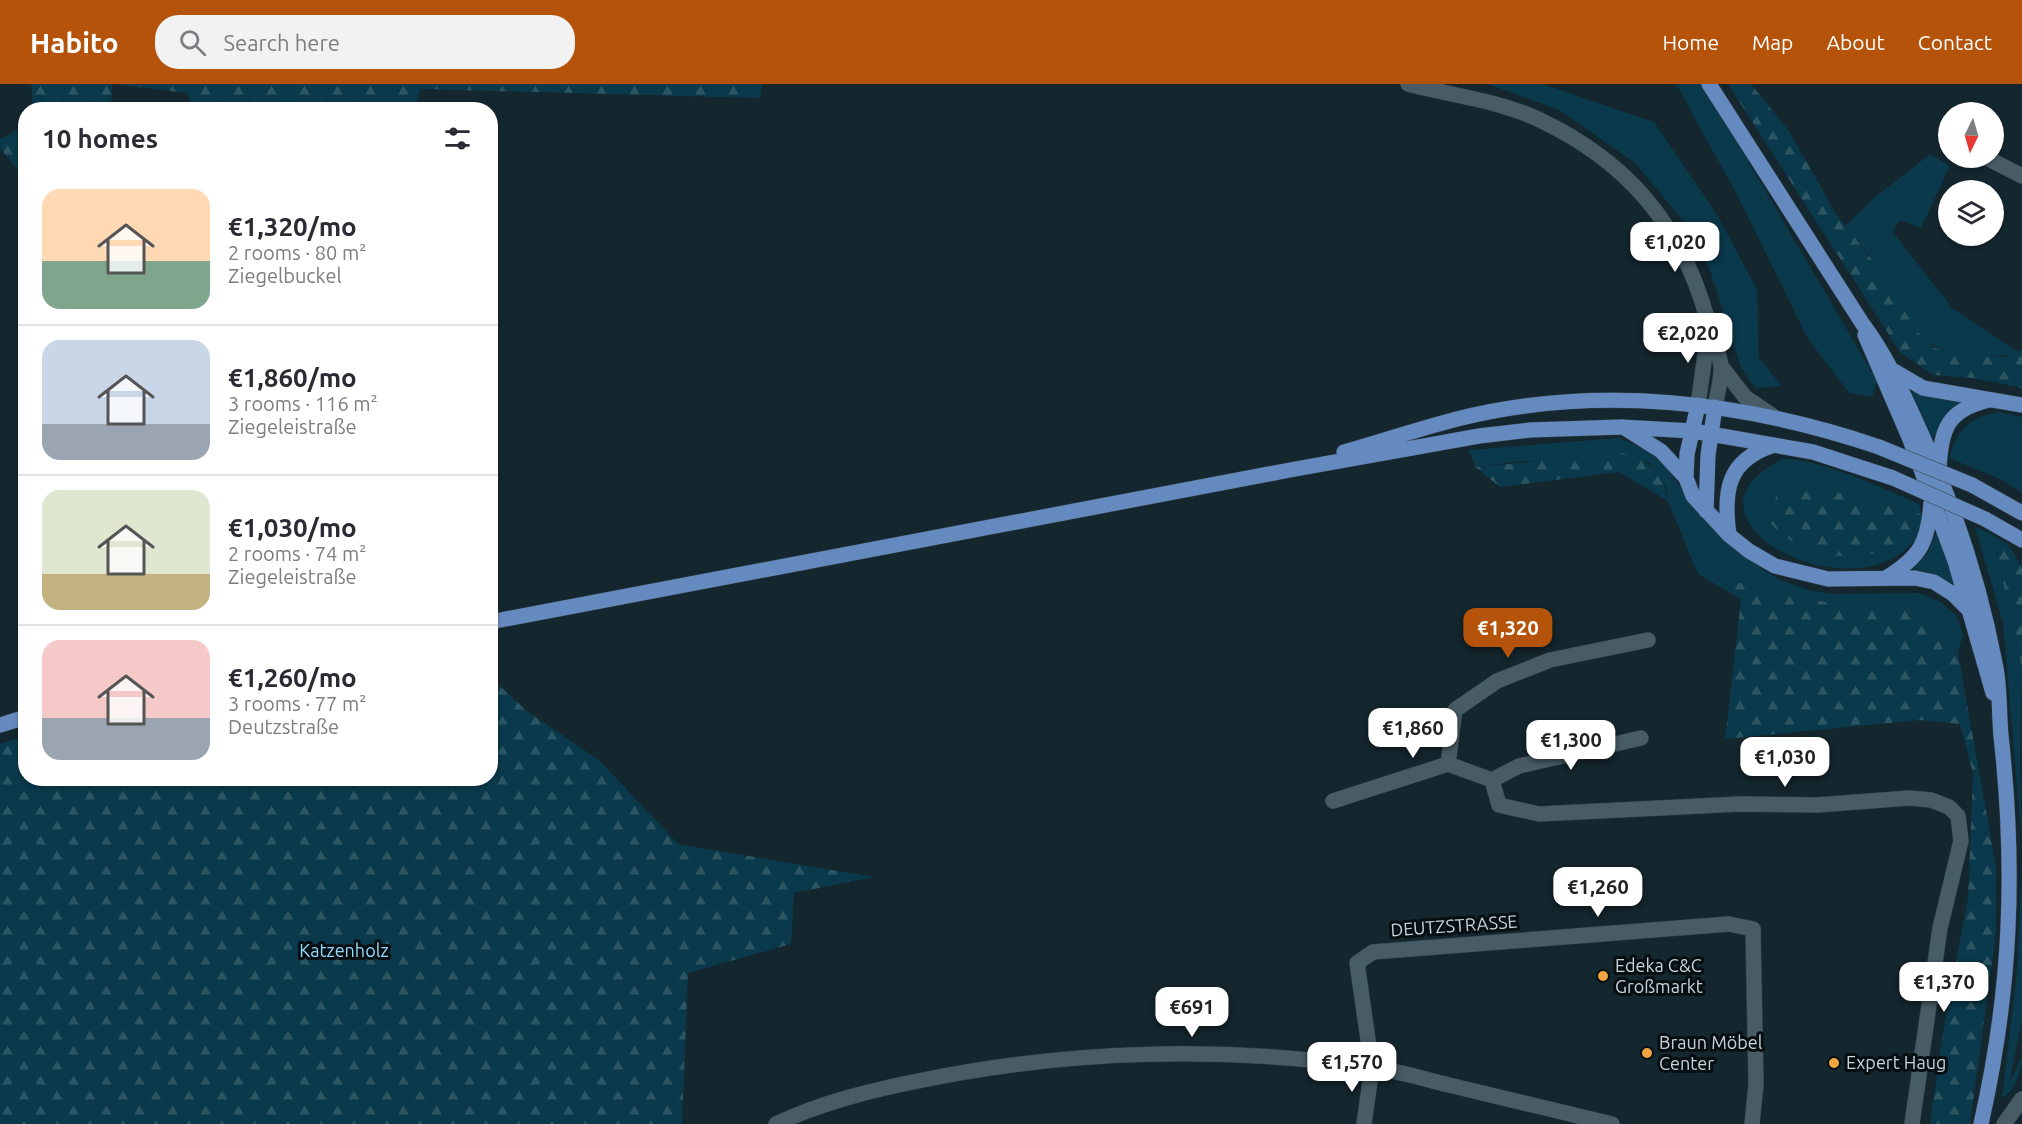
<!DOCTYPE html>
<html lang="en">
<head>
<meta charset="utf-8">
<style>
	body { margin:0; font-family:Ubuntu,sans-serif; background:#f2f2f3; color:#2b2b33; height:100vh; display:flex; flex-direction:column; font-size:22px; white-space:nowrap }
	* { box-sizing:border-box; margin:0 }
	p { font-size:20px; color:#7c7c81 }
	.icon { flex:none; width:33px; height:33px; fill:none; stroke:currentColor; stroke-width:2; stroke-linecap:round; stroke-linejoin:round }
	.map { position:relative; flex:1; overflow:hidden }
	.sheet { position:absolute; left:18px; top:18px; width:480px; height:684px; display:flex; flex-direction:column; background:#fff; border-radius:24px; box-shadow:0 2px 4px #0004 }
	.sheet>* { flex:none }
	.needle { width:39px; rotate:185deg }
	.controls { position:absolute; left:1938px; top:18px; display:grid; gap:12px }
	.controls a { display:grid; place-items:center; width:66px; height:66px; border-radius:50%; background:#fff; box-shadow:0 2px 4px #0004; font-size:30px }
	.price { position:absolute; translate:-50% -51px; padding:0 14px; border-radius:12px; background:#fff; color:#222; font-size:20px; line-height:39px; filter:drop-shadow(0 2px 3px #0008) }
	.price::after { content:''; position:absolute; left:50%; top:36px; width:18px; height:14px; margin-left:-9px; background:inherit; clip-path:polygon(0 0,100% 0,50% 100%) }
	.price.active { background:#b45309; color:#fff }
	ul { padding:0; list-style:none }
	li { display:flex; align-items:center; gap:18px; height:150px; padding:0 24px }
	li+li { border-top:2px solid #e1e1e2 }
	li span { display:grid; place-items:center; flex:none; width:168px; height:120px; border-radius:18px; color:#555 }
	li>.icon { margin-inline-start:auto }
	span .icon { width:72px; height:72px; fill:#fffc; stroke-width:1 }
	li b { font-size:26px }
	h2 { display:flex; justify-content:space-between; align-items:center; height:72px; padding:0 24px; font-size:26px }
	header { display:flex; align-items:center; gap:36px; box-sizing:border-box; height:84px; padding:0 30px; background:#b45309; color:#fff }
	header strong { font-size:28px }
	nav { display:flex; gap:33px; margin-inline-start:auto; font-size:21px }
	.search { width:420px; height:54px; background:#f2f2f3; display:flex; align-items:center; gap:15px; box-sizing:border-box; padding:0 21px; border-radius:24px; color:#7c7c81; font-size:22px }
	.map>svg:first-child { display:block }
	.grass { fill:#0a394b }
	.forest { fill:url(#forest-firs) }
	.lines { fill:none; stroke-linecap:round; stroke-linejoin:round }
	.street-casing { stroke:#354249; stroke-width:16 }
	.secondary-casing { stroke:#354249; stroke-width:16 }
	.primary-casing { stroke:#354249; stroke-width:16 }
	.street { stroke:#485c65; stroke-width:15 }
	.secondary { stroke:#485c65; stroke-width:15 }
	.primary { stroke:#658abf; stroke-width:15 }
	.primary-bridge-casing { stroke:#354249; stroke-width:16; stroke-linecap:butt }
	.primary-bridge { stroke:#658abf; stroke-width:15 }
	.poi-dot { fill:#f1a540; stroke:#060e12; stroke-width:2 }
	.labels { text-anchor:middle; stroke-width:6; stroke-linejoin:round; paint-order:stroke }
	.street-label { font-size:18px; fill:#c9d4d9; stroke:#060e12 }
	.park-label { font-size:18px; fill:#92dbfc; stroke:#060e12 }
	.poi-label { font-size:18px; fill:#c9d4d9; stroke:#060e12; text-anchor:start }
</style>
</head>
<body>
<header>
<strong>Habito</strong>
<div class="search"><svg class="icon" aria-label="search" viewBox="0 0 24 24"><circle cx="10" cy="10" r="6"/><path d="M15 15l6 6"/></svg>Search here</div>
<nav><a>Home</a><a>Map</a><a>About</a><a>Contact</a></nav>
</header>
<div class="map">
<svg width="2022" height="1040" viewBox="0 0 2022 1040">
	<defs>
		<pattern id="forest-firs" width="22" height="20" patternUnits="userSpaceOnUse" patternTransform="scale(1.5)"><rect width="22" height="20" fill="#0a394b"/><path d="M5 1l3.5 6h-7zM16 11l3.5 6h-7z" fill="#2c5564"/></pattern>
	</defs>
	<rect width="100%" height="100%" fill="#14262e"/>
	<path class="grass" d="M1488,0H1543L1654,38L1718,132L1757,206L1759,274L1782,302L1755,304L1741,284L1711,189L1684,138L1635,79L1559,26Z
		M1676,0H1703L1877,297L1872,313L1849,309L1808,255L1736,109Z
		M1930,70L1950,82L1921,144L1899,136L1893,148L1952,224L2018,268C1985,278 1938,275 1915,246C1903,230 1896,210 1885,193C1874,175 1858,158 1845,142L1874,114Z
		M1914,307L1963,317L1943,334L1933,355L1912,309Z
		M2000,328L2022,333V409L2000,395L1949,374C1957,346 1970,332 2000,328Z
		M1618,354L1646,365L1669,386L1686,412L1727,457L1745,473L1778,495L1808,506L1833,510L1919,509L1941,518L1956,531L1963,550L1958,569L1929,528L1889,522L1835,520L1698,490L1668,417L1666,402L1649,378L1521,377L1475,383L1469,366Z
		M1783,375C1821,375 1883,404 1919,420L1921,430C1885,419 1848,415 1815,399L1887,469L1912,460C1843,531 1664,431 1783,375Z
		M1975,443L1988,448L1997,470L2022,584L2020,674L2022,758L2003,539Z
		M1937,446L1955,500L1954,503L1938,492L1913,485L1928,469Z
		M2022,781V936L2009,1000L2022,972C2022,986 2015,1008 2002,1014L2017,886Z"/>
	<path class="forest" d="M31,0H762L760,14L420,5L415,26L193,25L188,9L112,0L111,25L33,26Z
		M1728,0H1751L1789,47L1836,130L1885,192L1915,245L1932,263L1963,272L2002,273L2022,266V304L1973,294L1933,291L1900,268Z
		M25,42V95L0,64V55Z
		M1623,369C1651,379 1663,385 1668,417L1619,388L1500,403L1475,383Z
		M1815,399C1848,415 1885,419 1921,430C1928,470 1880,469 1853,471C1843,471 1830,474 1820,471C1799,464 1786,454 1770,439L1776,412L1789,405Z
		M1988,448L2009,461L2022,484V584L1997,470Z
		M1698,490L1835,520L1889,522L1929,528L1958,569L1996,783V850L1970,1040H1930L1943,948L1968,814L1973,689L1960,640L1920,636L1725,655L1741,515Z
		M491,594L527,627L600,677L678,760L874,793L794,809L791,860L688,889L682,1040H0V660L25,652L26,694H490Z"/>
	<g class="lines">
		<defs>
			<path id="street" d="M1987,74L2022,92
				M1448,680L1455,626L1497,597L1550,576L1648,556
				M1492,696L1499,721L1539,730L1740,720L1817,721L1909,714L1931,716L1949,723L1958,732L1961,757L1940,844L1912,1040
				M1492,696L1519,682L1641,654
				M1333,717L1448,680L1492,696
				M776,1040C823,1018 872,1006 923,996C1069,966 1222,962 1369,983C1396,986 1423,995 1449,1001C1503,1014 1558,1027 1612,1040
				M1364,1040L1372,983L1357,879L1373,868L1729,840L1753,845L1756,1000L1752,1040"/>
			<path id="secondary" d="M1408,0C1450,11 1501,17 1540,36C1628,78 1681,141 1707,234C1711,249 1719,267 1721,282C1722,295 1717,310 1715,323
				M1721,282L1745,313L1773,332
				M1698,321L1708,249
				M2004,1040L2022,1015"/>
			<path id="primary" d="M1709,0L1862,239C1888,273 1904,312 1922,351C1955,424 1981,505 1996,584C2000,606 1999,630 2001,652C2016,787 2011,907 1981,1040
				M1865,251L1909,353L1955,477L1993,609
				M1894,287L1923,304L2022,321
				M1623,343L1661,367L1686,394L1693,412L1729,451L1749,467L1775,482L1828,495L1915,494L1934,498L1953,510L1970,527
				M1344,368C1382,357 1419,345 1457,335C1597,300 1744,317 1879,363
				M1939,385C1941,345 1947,326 1989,316
				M1686,394L1687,370L1698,321
				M1972,401L2022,429
				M1706,427L1708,371L1715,323
				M1985,435L2022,456
				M1729,451C1723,407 1727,376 1774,361
				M1886,494C1920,473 1928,459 1931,419
				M490,538L1290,386L1479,352L1530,346L1621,343L1693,347L1813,368L1893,394
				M0,641L26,633"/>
		</defs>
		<use href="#street" class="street-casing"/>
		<use href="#secondary" class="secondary-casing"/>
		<use href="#primary" class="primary-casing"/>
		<use href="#street" class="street"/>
		<use href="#secondary" class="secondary"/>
		<use href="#primary" class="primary"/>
		<defs>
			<path id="primary-bridge" d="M1879,363L1972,401
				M1893,394L1985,435"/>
		</defs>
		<use href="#primary-bridge" class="primary-bridge-casing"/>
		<use href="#primary-bridge" class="primary-bridge"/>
	</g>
	<g class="poi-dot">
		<circle cx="1603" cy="892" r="6"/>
		<circle cx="1647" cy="969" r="6"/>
		<circle cx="1834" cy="979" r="6"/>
	</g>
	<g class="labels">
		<g class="street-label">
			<text transform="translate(1454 842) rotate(-4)" y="6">DEUTZSTRASSE</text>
		</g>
		<g class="park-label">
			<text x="344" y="873">Katzenholz</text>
		</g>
		<g class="poi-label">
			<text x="1615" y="888">Edeka C&amp;C<tspan x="1615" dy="21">Großmarkt</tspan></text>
			<text x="1659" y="965">Braun Möbel<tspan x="1659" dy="21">Center</tspan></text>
			<text x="1846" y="985">Expert Haug</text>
		</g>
	</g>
</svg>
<div class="controls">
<a><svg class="needle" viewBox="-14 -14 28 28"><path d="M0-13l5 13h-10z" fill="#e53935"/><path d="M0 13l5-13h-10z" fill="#7c7c81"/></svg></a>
<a><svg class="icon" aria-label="layers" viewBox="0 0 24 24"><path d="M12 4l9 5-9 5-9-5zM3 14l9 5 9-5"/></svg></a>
</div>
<b class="price" style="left:1675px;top:189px">€1,020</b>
<b class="price" style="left:1688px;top:280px">€2,020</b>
<b class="price active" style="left:1508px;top:575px">€1,320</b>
<b class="price" style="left:1413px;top:675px">€1,860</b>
<b class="price" style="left:1571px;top:687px">€1,300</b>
<b class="price" style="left:1785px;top:704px">€1,030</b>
<b class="price" style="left:1598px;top:834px">€1,260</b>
<b class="price" style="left:1944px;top:929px">€1,370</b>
<b class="price" style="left:1192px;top:954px">€691</b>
<b class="price" style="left:1352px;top:1009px">€1,570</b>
<section class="sheet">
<h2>10 homes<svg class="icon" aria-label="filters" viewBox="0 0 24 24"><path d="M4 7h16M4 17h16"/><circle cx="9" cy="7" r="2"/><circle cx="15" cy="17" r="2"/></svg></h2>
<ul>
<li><span style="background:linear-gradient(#ffd9b3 60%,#7fa58c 0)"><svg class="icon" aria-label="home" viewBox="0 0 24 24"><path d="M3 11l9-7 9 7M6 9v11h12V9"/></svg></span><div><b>€1,320/mo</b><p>2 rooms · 80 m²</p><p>Ziegelbuckel</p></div></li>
<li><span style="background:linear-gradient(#c9d6e8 70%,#9aa5b1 0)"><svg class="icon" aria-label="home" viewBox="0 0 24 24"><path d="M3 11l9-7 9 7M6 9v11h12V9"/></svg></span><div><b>€1,860/mo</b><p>3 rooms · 116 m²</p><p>Ziegeleistraße</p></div></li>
<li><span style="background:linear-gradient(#dfe7d0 70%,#c2b280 0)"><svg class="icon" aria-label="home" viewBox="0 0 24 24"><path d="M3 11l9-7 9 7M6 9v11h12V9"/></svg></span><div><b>€1,030/mo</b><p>2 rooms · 74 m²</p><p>Ziegeleistraße</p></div></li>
<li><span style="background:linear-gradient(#f6c9c9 65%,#9aa5b1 0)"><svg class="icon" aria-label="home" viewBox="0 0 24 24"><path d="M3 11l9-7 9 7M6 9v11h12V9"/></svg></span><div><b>€1,260/mo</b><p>3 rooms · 77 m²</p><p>Deutzstraße</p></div></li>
</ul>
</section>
</div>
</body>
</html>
